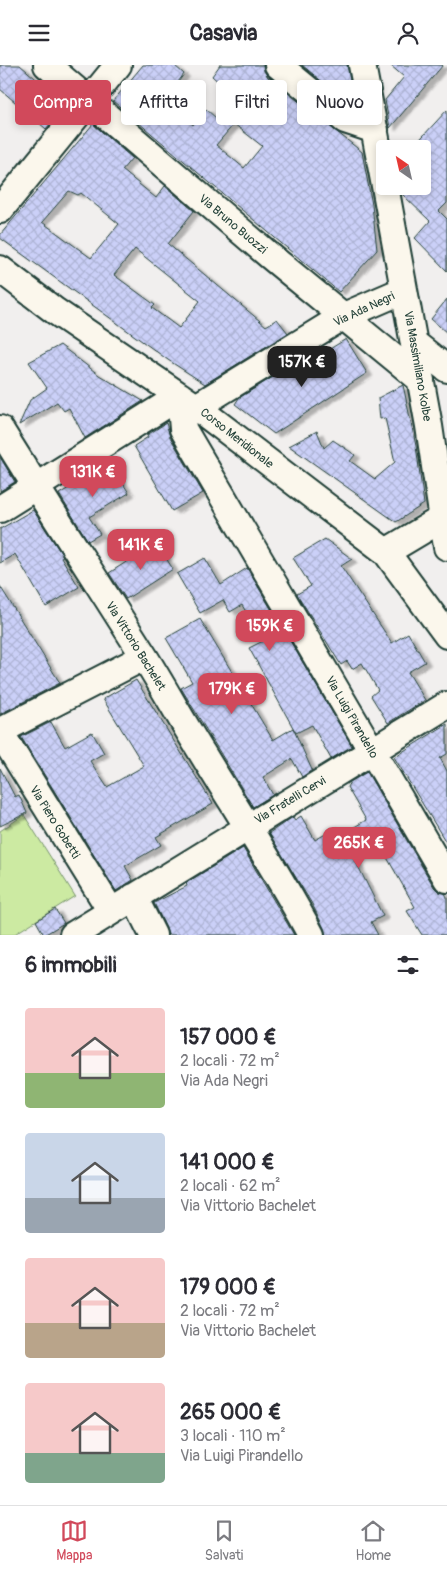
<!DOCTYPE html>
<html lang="it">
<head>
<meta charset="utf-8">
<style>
	body { margin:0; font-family:Pangolin,sans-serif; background:#f7f7f7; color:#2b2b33; height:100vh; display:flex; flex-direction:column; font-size:19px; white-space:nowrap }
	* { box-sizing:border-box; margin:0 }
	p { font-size:16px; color:#7c7c81 }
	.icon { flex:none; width:28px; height:28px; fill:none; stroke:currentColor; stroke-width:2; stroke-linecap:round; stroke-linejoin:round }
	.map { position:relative; height:870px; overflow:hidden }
	.sheet { display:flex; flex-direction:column; background:#fff; flex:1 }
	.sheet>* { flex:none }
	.top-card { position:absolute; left:15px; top:15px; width:418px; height:45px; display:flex; gap:10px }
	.needle { width:32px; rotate:326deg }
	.buttons { position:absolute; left:376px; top:75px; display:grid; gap:10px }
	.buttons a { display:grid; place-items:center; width:55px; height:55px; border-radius:5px; background:#fff; box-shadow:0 2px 8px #0003; font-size:25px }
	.price { position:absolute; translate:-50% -42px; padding:0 11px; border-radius:10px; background:#d1495b; color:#fff; font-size:16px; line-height:32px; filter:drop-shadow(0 1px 2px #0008) }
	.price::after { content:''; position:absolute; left:50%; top:30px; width:15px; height:11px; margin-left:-8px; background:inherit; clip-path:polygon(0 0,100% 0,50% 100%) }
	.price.current { background:#222; color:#fff }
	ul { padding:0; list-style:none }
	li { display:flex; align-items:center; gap:15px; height:125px; padding:0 25px }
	li span { display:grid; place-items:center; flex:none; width:140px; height:100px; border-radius:5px; color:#555 }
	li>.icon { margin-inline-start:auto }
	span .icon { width:60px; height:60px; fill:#fffc; stroke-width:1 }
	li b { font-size:21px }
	h2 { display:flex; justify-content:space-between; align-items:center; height:60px; padding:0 25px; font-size:21px }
	.tag { padding:0 18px; border-radius:5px; background:#fff; box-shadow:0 2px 8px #0003; font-size:18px; line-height:45px }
	.tag.current { background:#d1495b; color:#fff }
	header { display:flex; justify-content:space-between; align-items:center; height:65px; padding:0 25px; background:#fff; font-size:22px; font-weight:800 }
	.menu { display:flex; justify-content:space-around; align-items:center; height:70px; border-top:1px solid #e1e1e2; background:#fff; font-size:14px; color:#7c7c81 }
	.menu a { display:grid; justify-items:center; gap:2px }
	.menu .current { color:#d1495b }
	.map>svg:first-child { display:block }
	.park { fill:#cceaa2; stroke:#76946b }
	.building { fill:url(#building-cross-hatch); stroke:#1f3d34; fill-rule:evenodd; filter:url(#shadow) }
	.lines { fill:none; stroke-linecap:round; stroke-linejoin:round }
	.minor-casing { stroke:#1f3d34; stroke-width:30 }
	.minor { stroke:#fbf7ec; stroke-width:26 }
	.labels { text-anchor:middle; stroke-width:4; stroke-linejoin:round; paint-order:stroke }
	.street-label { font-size:12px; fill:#1f3d34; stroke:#fbf7ec }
</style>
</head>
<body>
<header><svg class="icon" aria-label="menu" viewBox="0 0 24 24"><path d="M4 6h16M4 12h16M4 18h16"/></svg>Casavia<svg class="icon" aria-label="person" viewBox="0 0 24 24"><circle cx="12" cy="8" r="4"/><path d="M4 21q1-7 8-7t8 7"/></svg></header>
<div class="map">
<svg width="447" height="870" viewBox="0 0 447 870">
	<defs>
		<pattern id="building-cross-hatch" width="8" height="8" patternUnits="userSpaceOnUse" patternTransform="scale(1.25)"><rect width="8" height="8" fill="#cbd0f8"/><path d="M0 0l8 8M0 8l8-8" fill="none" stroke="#aeb4d5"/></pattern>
		<filter id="shadow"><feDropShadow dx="5.5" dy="3" stdDeviation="1" flood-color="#0004"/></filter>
	</defs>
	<rect width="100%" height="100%" fill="#f1efee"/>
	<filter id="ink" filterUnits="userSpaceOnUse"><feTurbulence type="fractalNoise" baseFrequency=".02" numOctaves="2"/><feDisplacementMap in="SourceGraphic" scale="10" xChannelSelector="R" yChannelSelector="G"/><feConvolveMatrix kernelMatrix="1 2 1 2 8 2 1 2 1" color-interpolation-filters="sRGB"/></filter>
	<g filter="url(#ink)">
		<path class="park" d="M24,750L75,831L13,870H0V766Z"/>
		<path class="building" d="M0,0H20L66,40L46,64L0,24Z
			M143,0H174L184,9L164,36L193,60L206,44L217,54L236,33L212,11L220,0H263L264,6L268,12L362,87L372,140L377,185L339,227L113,36ZM234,59L262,81L244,103L216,80Z
			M302,0H347L350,15L337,29Z
			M390,0H443L390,63L385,35L404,12Z
			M447,45V138L439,146L447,154V206L415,173L430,156L402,129L400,121H422V84H411Z
			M93,59L132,93L122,105L156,133L165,121L194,146L168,179L266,261L277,254L288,268L205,319L168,295L0,173V170ZM69,126L78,130L81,128L119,159L91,193L42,157ZM135,184L200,236L179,263L152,243L155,240L114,210Z
			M447,234V268L431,254Z
			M346,274L367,308L274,369L235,339L239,333L302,294L307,298Z
			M60,280L99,310L143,336L85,373L69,343L64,346L57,337L19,360L30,335L47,323L29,297Z
			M403,320L416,381L424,439L396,457L289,381L317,366L324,383L333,375L355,390L350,396L375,414L395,397L385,353L380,354L378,333Z
			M166,358L170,372L203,428L172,446L134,381L148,372L147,370Z
			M0,392L15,417L0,426Z
			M110,398L129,428L89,452L100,469L88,476L59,429Z
			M33,445L63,491L61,492L79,522L46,542L15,489L0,498V464Z
			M325,474L352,494L341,501L392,578L408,568L425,597L408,607L425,635L388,658L371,631L378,625L362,598L352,604L347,596L341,600L297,529L311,521L293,493Z
			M156,478L173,504L126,534L109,508Z
			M205,493L221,520L247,503L352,681L331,694L312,660L296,668L249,583L263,576L242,540L230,547L223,535L200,548L177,509Z
			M0,521L60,618L0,649Z
			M200,554L273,675L293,663L312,705L302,712L292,694L263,712L273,730L253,742L181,623L192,617L166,573Z
			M136,615L213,739L156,772L161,780L125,801L133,815L116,826L21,672L51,657L65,682L92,667L104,688L90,696L107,722L144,701L103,634Z
			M447,659V689L440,693L447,706V779L394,692Z
			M0,703L15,732L19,730L27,748L0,761Z
			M367,707L434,822L439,827L445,828L447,832V870H422L407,846L415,842L376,773L351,787L383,851L371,857L378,870H326L324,863L312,839L269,768L293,752L295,755L301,751L315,775L338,762L341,770L366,755L347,722L350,717Z
			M243,783L294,870H168L166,863L154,838L187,821L186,818Z
			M55,844L64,858L44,870L36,856Z"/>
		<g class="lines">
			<defs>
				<path id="minor" d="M47,0L270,191L421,315
					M278,0L345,55L375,65
					M362,0L385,121
					M385,121L429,361L447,482
					M0,145L118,0
					M0,204L55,246L196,342L386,487L447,570
					M414,278L447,304
					M196,342L344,251L404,225
					M0,364C47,440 96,515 144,591C164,623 182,656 202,688C239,749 278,807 311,870
					M0,444L180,331L183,364L447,814
					M386,487L443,453
					M0,666L144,592
					M0,667L111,846
					M134,832L153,870
					M73,870L447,640"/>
			</defs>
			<use href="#minor" class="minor-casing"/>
			<use href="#minor" class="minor"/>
		</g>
	</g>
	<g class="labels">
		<g class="street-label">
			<text transform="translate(233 159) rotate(40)" y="4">Via Bruno Buozzi</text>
			<text transform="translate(364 244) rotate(-25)" y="4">Via Ada Negri</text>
			<text transform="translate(418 301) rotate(80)" y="4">Via Massimiliano Kolbe</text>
			<text transform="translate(237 373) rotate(38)" y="4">Corso Meridionale</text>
			<text transform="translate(136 581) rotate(58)" y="4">Via Vittorio Bachelet</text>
			<text transform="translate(352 652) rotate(60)" y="4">Via Luigi Pirandello</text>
			<text transform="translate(290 735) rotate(-31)" y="4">Via Fratelli Cervi</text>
			<text transform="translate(55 757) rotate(58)" y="4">Via Piero Gobetti</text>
		</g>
	</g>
</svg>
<div class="buttons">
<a><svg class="needle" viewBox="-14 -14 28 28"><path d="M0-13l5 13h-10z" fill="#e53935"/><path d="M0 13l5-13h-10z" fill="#7c7c81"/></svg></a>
</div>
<b class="price current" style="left:302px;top:323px">157K €</b>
<b class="price" style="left:93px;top:433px">131K €</b>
<b class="price" style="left:141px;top:506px">141K €</b>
<b class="price" style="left:270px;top:587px">159K €</b>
<b class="price" style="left:232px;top:650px">179K €</b>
<b class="price" style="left:359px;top:804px">265K €</b>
<div class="top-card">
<a class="tag current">Compra</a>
<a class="tag">Affitta</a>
<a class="tag">Filtri</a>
<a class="tag">Nuovo</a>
</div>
</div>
<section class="sheet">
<h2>6 immobili<svg class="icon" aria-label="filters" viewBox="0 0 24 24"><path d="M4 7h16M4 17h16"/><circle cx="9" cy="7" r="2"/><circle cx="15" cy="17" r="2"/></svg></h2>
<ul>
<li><span style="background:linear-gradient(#f6c9c9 65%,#8fb573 0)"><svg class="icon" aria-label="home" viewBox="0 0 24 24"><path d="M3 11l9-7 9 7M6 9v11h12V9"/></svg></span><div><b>157 000 €</b><p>2 locali · 72 m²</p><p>Via Ada Negri</p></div></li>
<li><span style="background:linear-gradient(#c9d6e8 65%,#9aa5b1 0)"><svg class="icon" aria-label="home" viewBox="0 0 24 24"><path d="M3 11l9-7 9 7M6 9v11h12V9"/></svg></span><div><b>141 000 €</b><p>2 locali · 62 m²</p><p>Via Vittorio Bachelet</p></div></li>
<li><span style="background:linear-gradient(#f6c9c9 65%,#b9a48a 0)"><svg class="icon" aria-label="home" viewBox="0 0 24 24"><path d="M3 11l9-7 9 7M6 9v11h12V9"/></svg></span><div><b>179 000 €</b><p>2 locali · 72 m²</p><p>Via Vittorio Bachelet</p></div></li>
<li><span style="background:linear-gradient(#f6c9c9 70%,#7fa58c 0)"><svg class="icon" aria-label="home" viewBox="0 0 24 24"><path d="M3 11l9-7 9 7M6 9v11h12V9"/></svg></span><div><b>265 000 €</b><p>3 locali · 110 m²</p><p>Via Luigi Pirandello</p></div></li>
</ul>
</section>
<nav class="menu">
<a class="current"><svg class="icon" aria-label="map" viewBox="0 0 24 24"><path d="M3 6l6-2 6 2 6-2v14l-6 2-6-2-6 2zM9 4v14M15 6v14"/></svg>Mappa</a>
<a><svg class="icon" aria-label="saved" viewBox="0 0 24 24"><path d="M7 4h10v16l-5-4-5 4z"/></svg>Salvati</a>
<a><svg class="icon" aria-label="home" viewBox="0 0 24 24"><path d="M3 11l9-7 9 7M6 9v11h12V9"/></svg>Home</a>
</nav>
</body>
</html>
